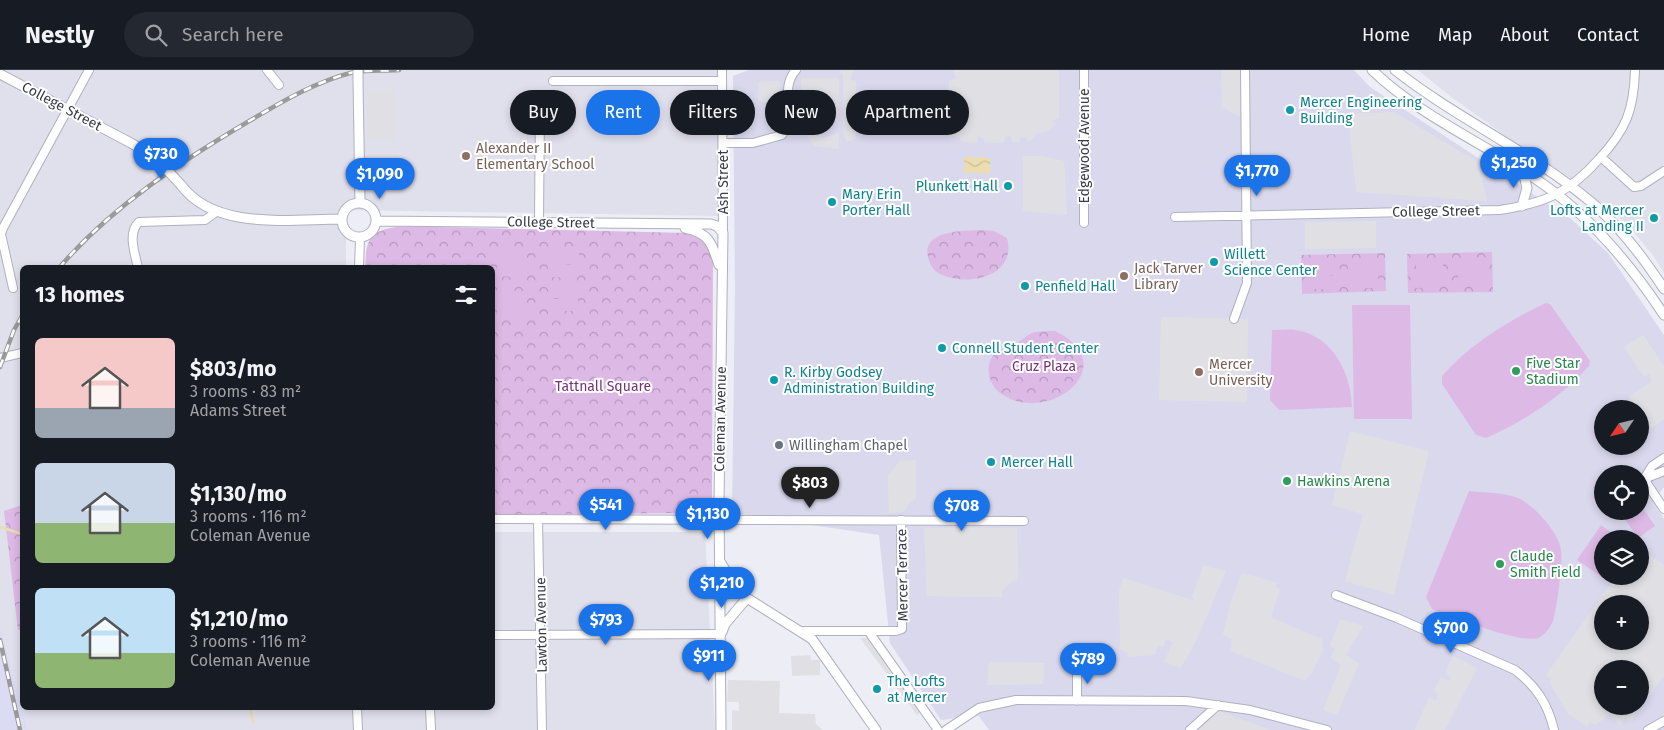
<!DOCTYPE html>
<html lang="en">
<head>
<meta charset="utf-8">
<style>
	body { margin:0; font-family:"Fira Sans",sans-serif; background:#242831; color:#f1f3f6; height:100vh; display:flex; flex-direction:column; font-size:19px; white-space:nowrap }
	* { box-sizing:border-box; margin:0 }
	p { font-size:16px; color:#9ea1a6 }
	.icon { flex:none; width:28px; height:28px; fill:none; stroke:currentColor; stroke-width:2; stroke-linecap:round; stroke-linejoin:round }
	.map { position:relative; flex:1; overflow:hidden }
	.details { position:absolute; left:20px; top:195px; width:475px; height:445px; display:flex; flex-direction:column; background:#171b24; border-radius:8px; box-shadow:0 2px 8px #0003 }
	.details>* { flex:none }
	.guide { position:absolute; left:510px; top:20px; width:475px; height:45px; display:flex; gap:10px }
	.needle { width:32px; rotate:235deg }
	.tools { position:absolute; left:1594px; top:330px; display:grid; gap:10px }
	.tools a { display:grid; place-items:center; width:55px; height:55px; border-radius:50%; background:#171b24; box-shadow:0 2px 8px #0003; font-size:25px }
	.price { position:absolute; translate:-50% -42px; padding:0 11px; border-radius:18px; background:#1a73e8; color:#fff; font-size:16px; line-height:32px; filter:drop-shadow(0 1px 2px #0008) }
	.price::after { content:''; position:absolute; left:50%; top:30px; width:15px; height:11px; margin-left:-8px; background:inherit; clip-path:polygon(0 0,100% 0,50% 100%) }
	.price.active { background:#222; color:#fff }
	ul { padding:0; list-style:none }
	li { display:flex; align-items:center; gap:15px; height:125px; padding:0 15px }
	li span { display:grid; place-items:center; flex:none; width:140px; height:100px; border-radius:8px; color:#555 }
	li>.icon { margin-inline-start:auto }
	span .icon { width:60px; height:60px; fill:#fffc; stroke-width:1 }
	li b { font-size:21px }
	h2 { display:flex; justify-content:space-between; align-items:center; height:60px; padding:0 15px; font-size:21px }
	.tag { padding:0 18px; border-radius:22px; background:#171b24; box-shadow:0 2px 8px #0003; font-size:18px; line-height:45px }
	.tag.active { background:#1a73e8; color:#fff }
	header { display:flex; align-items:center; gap:30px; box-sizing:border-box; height:70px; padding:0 25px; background:#171b24; border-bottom:1px solid #363941 }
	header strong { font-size:24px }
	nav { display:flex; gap:28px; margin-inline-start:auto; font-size:18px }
	.search { width:350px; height:45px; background:#242831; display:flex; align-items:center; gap:12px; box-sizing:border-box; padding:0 18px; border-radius:28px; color:#9ea1a6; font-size:19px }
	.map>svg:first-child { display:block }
	.residential { fill:#e0dfec }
	.commercial { fill:#dbdcf4 }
	.education { fill:#dad8ed; fill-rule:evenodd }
	.park { fill:url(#park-crowns) }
	.pitch { fill:#ddbae5 }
	.parking { fill:#e0e0e4; fill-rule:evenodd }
	.water { fill:url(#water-waves) }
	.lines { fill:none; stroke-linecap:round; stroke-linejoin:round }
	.stream { stroke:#ebddaf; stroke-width:2.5 }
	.minor-casing { stroke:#b0b0c0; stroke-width:10 }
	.tertiary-casing { stroke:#b0b0c0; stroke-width:11 }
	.minor { stroke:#fff; stroke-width:8 }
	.tertiary { stroke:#fff; stroke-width:9 }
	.rail-casing { stroke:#9a9a9a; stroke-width:4.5 }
	.rail { stroke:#fff; stroke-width:2.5; stroke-dasharray:8; stroke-linecap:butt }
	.tertiary-bridge-casing { stroke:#b0b0c0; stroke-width:11; stroke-linecap:butt }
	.tertiary-bridge { stroke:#fff; stroke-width:9 }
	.culture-dot { fill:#0f9aa8; stroke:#fff; stroke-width:2 }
	.education-dot { fill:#8d6e63; stroke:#fff; stroke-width:2 }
	.leisure-dot { fill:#2e9e5b; stroke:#fff; stroke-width:2 }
	.worship-dot { fill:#6b7280; stroke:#fff; stroke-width:2 }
	.labels { text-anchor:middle; stroke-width:4; stroke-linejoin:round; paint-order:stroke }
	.culture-label { font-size:14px; fill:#0d838f; stroke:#fff; text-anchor:start }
	.street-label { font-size:14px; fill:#3a3b49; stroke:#fff }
	.education-label { font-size:14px; fill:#785e54; stroke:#fff; text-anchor:start }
	.leisure-label { font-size:14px; fill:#27864d; stroke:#fff; text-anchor:start }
	.park-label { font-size:14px; fill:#753277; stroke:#fff }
	.worship-label { font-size:14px; fill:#5b616d; stroke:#fff; text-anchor:start }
</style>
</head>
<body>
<header>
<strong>Nestly</strong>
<div class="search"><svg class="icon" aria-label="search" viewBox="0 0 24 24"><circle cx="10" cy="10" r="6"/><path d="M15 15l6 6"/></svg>Search here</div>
<nav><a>Home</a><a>Map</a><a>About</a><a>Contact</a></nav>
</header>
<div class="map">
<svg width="1664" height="660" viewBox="0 0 1664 660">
	<defs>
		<pattern id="park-crowns" width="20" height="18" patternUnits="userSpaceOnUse" patternTransform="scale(1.25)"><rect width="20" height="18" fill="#ddbae5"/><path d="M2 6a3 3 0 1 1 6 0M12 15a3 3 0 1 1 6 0" fill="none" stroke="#b498bc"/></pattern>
		<pattern id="water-waves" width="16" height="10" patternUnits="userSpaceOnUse" patternTransform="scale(1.25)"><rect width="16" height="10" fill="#ebddaf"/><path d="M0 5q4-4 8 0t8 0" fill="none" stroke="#cabf98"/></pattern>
	</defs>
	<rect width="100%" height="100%" fill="#ededf5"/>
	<path class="residential" d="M0,0H717L719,146L346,140V197L22,198V638H492L493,462H705L715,660H28L0,556Z
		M1418,0H1664V203L1652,184L1624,151L1450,26Z"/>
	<path class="commercial" d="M0,556L28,660H0Z"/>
	<path class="education" d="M749,0H1354L1370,17L1571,149L1608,183L1664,265V417L1653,432L1664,449V660H989L978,645L941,650L890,573L879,465L732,443L735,220L733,6ZM1602,339H1640V376H1602ZM1602,404H1640V441H1602ZM1602,469H1640V506H1602ZM1602,534H1640V571H1602ZM1602,599H1640V636H1602Z"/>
	<path class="park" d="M438,157L688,163L705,170L713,188L712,435L707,443L493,445L492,198H365C366,190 365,181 368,174C377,150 418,158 438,157Z
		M981,160L994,161L1007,168C1017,205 972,216 945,206C937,204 931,198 929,190C918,160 963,161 981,160Z
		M1492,182L1493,222L1408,223L1407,184Z
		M1385,183L1386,221L1302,224L1301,185Z
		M1055,261C1125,295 1050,355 1003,325C988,316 983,295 996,282C1000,278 1008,279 1013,276C1021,271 1028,263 1036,262C1042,261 1049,261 1055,261Z
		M22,435V560H18L4,441Z"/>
	<path class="pitch" d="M498,177H525V190H498Z
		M552,178L579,179V191L551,190Z
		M1485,187V200H1458V188Z
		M1378,188V201H1351V189Z
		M1416,188H1443V200L1416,201Z
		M1336,189V202H1309V190Z
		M497,194H525V207L497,206Z
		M552,195H579L578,208L552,207Z
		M1486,203V216L1459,217L1458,204Z
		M1443,204V217L1416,218V205Z
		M1351,205H1378V218H1351Z
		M1309,206H1336V219H1309Z
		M551,211L578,212V225L551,224Z
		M497,220L524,221V234L497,233Z
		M551,229H578V241H551Z
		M1546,233L1550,234L1590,291L1589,296C1561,327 1525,351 1486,368L1476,365L1442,314V306C1470,274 1508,251 1546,233Z
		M1352,235H1410L1412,349H1354Z
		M497,237L524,238V250H497Z
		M1272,260C1280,260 1289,259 1296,260C1333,266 1351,303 1352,337L1279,340L1270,330Z
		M1469,421C1485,423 1512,422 1525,432C1539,442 1558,462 1561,480C1563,493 1557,538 1553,551C1550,558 1545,565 1538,568C1519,574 1454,547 1432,539L1426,527Z
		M1640,434L1655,456L1638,468L1620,442L1640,441Z
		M1601,455L1620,469H1602L1603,508L1577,490Z"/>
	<path class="parking" d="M854,0L850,10L856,11V69L847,72L843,63V4L838,1Z
		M953,0H1059V48L1053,50L1055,55L1046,62L1037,63L1029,72L1025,67H1020V72L1013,73L1010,65L1005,67L1004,73L984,72L983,68L978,66L977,73L960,71V67L949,66V11L956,8Z
		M1221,0H1242L1240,47L1222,37Z
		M801,8H839L838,51L802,50Z
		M780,11V32L759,31L758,12Z
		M368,21L396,22L395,70L367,69Z
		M1394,42L1478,92L1487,131L1356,122L1348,44Z
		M811,58L812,64L823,68L839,63V79L814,76L802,59Z
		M1023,86H1042L1064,91L1067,145L1023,141Z
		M1376,151V178L1305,179V152Z
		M1161,247L1248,249L1247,332L1159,330Z
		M1643,265L1664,296V349L1651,358L1640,339H1638L1629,327L1651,312L1650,303L1644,307L1624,277Z
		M1350,361L1429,381L1394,525L1345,511L1363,444L1332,435Z
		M916,390V429L908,434L905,441L889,443L888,405L900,391Z
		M924,458H1017L1018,510L1011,512L1001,521L1002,527L927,526Z
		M1640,478L1664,495V606L1631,651L1625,648L1620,656L1610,644L1595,655L1590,652L1587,656L1568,644L1550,613L1551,609L1546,605L1616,506H1640ZM1602,534H1640V571H1602ZM1602,599H1640V636H1602Z
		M1203,496L1226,501L1196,571L1181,598L1164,592L1173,572L1166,569L1163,578L1158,575L1155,585L1128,587L1127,582L1120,579L1119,522L1123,508L1195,531L1192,527Z
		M1242,503L1277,513L1276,517L1280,520L1271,546L1272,548L1322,569L1323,580L1313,601L1305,611L1231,581L1232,569L1223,565L1230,534Z
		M1340,549L1363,556L1346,585L1359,593L1337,645L1323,640L1341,595L1330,588L1335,579L1330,576Z
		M860,568H870L922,641L917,645Z
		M810,585L811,590H820V605L792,606L791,586Z
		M1453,586L1477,598L1445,660H1415L1429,627L1436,631L1438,624L1434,620L1441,607L1449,611L1451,608L1445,603Z
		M989,592L1044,593L1043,614L987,615Z
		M728,610L780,611L779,643L815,644L816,654L823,660H732V640L739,641V632H727Z
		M1219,641L1271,660H1199Z"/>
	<path class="water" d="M964,87L990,88V103H964Z"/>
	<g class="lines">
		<path class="stream" d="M0,457L22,464
			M250,638L253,652"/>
		<defs>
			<path id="minor" d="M267,0L279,15
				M722,0L723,163
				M1084,0V153
				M553,11H722
				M723,73H753L782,65C796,46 779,18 796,0
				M1601,87L1634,117L1641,116L1664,101
				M1175,147L1500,140C1545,133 1569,123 1599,89C1626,60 1634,40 1635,0
				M539,152L540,31
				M138,198C135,183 127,163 139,152L205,150L216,142
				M359,198L360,168
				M13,218L1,164L3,158L89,0
				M1234,249L1247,213L1245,0
				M0,288L22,283
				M1644,409L1664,439
				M1644,409L1652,396L1664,388
				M1644,409L1664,401
				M492,449L1024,451
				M538,450L542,660
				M1336,525L1397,548L1515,600C1536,616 1548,634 1554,660
				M800,561H896L902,559L901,450
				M869,562L938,660
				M492,565L721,564
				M1077,631V599
				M357,638L358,660
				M430,638L431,660
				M946,660L979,638L1016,630L1186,631L1250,640L1327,660
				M1190,660L1218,635
				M1648,660L1664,651"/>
			<path id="tertiary" d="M1372,0C1422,48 1487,74 1543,114C1593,149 1631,195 1664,245
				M1395,0C1457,49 1530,81 1591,132C1620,156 1643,187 1664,219
				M0,4L131,73L157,89
				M358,9L360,132
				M181,115C215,161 291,149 341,149
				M342 150a17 17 0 1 1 34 0a17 17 0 1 1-34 0Z
				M1522,136L1527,118L1523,101
				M376,151L711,154L717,156L723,163L719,433L721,660
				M685,158C709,163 712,173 719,195
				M721,493L733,513L747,528L812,569L876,660
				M722,562L725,554L747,528"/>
		</defs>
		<use href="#minor" class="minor-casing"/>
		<use href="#tertiary" class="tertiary-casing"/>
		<use href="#minor" class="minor"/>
		<use href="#tertiary" class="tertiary"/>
		<defs>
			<path id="rail" d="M59,198C111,137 183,90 251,50C283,31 317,11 354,2C368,0 385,1 399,0
				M0,297L14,260L22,246
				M0,570L20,660"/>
		</defs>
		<use href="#rail" class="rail-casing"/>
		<use href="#rail" class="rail"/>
		<defs>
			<path id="tertiary-bridge" d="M358,9V0
				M157,89L181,115"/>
		</defs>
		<use href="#tertiary-bridge" class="tertiary-bridge-casing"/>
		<use href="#tertiary-bridge" class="tertiary-bridge"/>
	</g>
	<g class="culture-dot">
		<circle cx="1290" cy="40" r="5"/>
		<circle cx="1008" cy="116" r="5"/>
		<circle cx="832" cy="132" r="5"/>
		<circle cx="1654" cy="148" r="5"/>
		<circle cx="1214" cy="192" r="5"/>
		<circle cx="1025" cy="216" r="5"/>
		<circle cx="942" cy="278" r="5"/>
		<circle cx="774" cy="310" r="5"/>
		<circle cx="991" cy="392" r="5"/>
		<circle cx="877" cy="619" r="5"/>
	</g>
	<g class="education-dot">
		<circle cx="466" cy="86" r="5"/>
		<circle cx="1124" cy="206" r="5"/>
		<circle cx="1199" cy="302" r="5"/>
	</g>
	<g class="leisure-dot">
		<circle cx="1516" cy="301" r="5"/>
		<circle cx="1287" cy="411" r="5"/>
		<circle cx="1500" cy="494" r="5"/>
	</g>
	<circle class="worship-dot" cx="779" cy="375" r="5"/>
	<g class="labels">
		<g class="culture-label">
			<text x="1300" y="37">Mercer Engineering<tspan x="1300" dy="16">Building</tspan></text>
			<text x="998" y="121" text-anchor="end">Plunkett Hall</text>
			<text x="842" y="129">Mary Erin<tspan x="842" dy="16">Porter Hall</tspan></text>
			<text x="1644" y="145" text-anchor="end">Lofts at Mercer<tspan x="1644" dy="16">Landing II</tspan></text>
			<text x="1224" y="189">Willett<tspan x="1224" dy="16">Science Center</tspan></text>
			<text x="1035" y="221">Penfield Hall</text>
			<text x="952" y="283">Connell Student Center</text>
			<text x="784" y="307">R. Kirby Godsey<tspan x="784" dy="16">Administration Building</tspan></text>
			<text x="1001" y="397">Mercer Hall</text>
			<text x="887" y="616">The Lofts<tspan x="887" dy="16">at Mercer</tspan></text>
		</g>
		<g class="street-label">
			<text transform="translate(62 36) rotate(28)" y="5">College Street</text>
			<text transform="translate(1084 76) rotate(-90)" y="5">Edgewood Avenue</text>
			<text transform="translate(723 112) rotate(-90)" y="5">Ash Street</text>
			<text transform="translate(1436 141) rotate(-1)" y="5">College Street</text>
			<text transform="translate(551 152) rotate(1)" y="5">College Street</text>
			<text transform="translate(720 349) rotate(-89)" y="5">Coleman Avenue</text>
			<text transform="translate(902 505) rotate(-91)" y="5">Mercer Terrace</text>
			<text transform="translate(541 555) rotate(-91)" y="5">Lawton Avenue</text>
		</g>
		<g class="education-label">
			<text x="476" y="83">Alexander II<tspan x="476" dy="16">Elementary School</tspan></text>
			<text x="1134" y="203">Jack Tarver<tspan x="1134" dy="16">Library</tspan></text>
			<text x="1209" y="299">Mercer<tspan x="1209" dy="16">University</tspan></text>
		</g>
		<g class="leisure-label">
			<text x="1526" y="298">Five Star<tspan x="1526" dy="16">Stadium</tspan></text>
			<text x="1297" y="416">Hawkins Arena</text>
			<text x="1510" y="491">Claude<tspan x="1510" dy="16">Smith Field</tspan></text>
		</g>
		<g class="park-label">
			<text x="1044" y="301">Cruz Plaza</text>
			<text x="603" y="321">Tattnall Square</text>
		</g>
		<g class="worship-label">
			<text x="789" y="380">Willingham Chapel</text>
		</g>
	</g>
</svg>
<div class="tools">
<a><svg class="needle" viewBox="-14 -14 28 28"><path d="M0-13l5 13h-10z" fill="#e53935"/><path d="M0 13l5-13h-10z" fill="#9ea1a6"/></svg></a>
<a><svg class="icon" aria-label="locate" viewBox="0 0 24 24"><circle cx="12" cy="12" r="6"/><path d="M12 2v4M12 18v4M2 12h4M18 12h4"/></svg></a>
<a><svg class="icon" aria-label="layers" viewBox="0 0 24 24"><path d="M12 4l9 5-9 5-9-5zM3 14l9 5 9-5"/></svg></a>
<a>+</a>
<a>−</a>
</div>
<b class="price" style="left:161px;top:110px">$730</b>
<b class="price" style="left:1514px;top:119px">$1,250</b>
<b class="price" style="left:1257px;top:127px">$1,770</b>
<b class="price" style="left:380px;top:130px">$1,090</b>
<b class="price active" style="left:810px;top:439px">$803</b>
<b class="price" style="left:606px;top:461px">$541</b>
<b class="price" style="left:962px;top:462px">$708</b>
<b class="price" style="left:708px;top:470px">$1,130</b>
<b class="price" style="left:722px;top:539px">$1,210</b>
<b class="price" style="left:606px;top:576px">$793</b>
<b class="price" style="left:1451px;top:584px">$700</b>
<b class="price" style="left:709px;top:612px">$911</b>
<b class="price" style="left:1088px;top:615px">$789</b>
<div class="guide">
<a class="tag">Buy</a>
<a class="tag active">Rent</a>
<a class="tag">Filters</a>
<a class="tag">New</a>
<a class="tag">Apartment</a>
</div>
<section class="details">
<h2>13 homes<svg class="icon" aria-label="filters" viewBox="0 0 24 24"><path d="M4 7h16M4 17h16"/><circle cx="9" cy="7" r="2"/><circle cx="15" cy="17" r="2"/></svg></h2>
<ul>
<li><span style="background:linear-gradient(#f6c9c9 70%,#9aa5b1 0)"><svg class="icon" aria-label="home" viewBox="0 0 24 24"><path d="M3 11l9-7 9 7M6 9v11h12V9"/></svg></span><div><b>$803/mo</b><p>3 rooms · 83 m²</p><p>Adams Street</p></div></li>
<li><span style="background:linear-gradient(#c9d6e8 60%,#8fb573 0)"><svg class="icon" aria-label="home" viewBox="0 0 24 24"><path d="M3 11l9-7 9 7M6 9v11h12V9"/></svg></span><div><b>$1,130/mo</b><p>3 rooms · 116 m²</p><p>Coleman Avenue</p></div></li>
<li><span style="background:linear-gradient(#bfe0f5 65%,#8fb573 0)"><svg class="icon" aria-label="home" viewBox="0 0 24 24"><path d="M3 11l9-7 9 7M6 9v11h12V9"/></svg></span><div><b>$1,210/mo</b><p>3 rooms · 116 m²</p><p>Coleman Avenue</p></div></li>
</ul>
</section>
</div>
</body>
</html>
